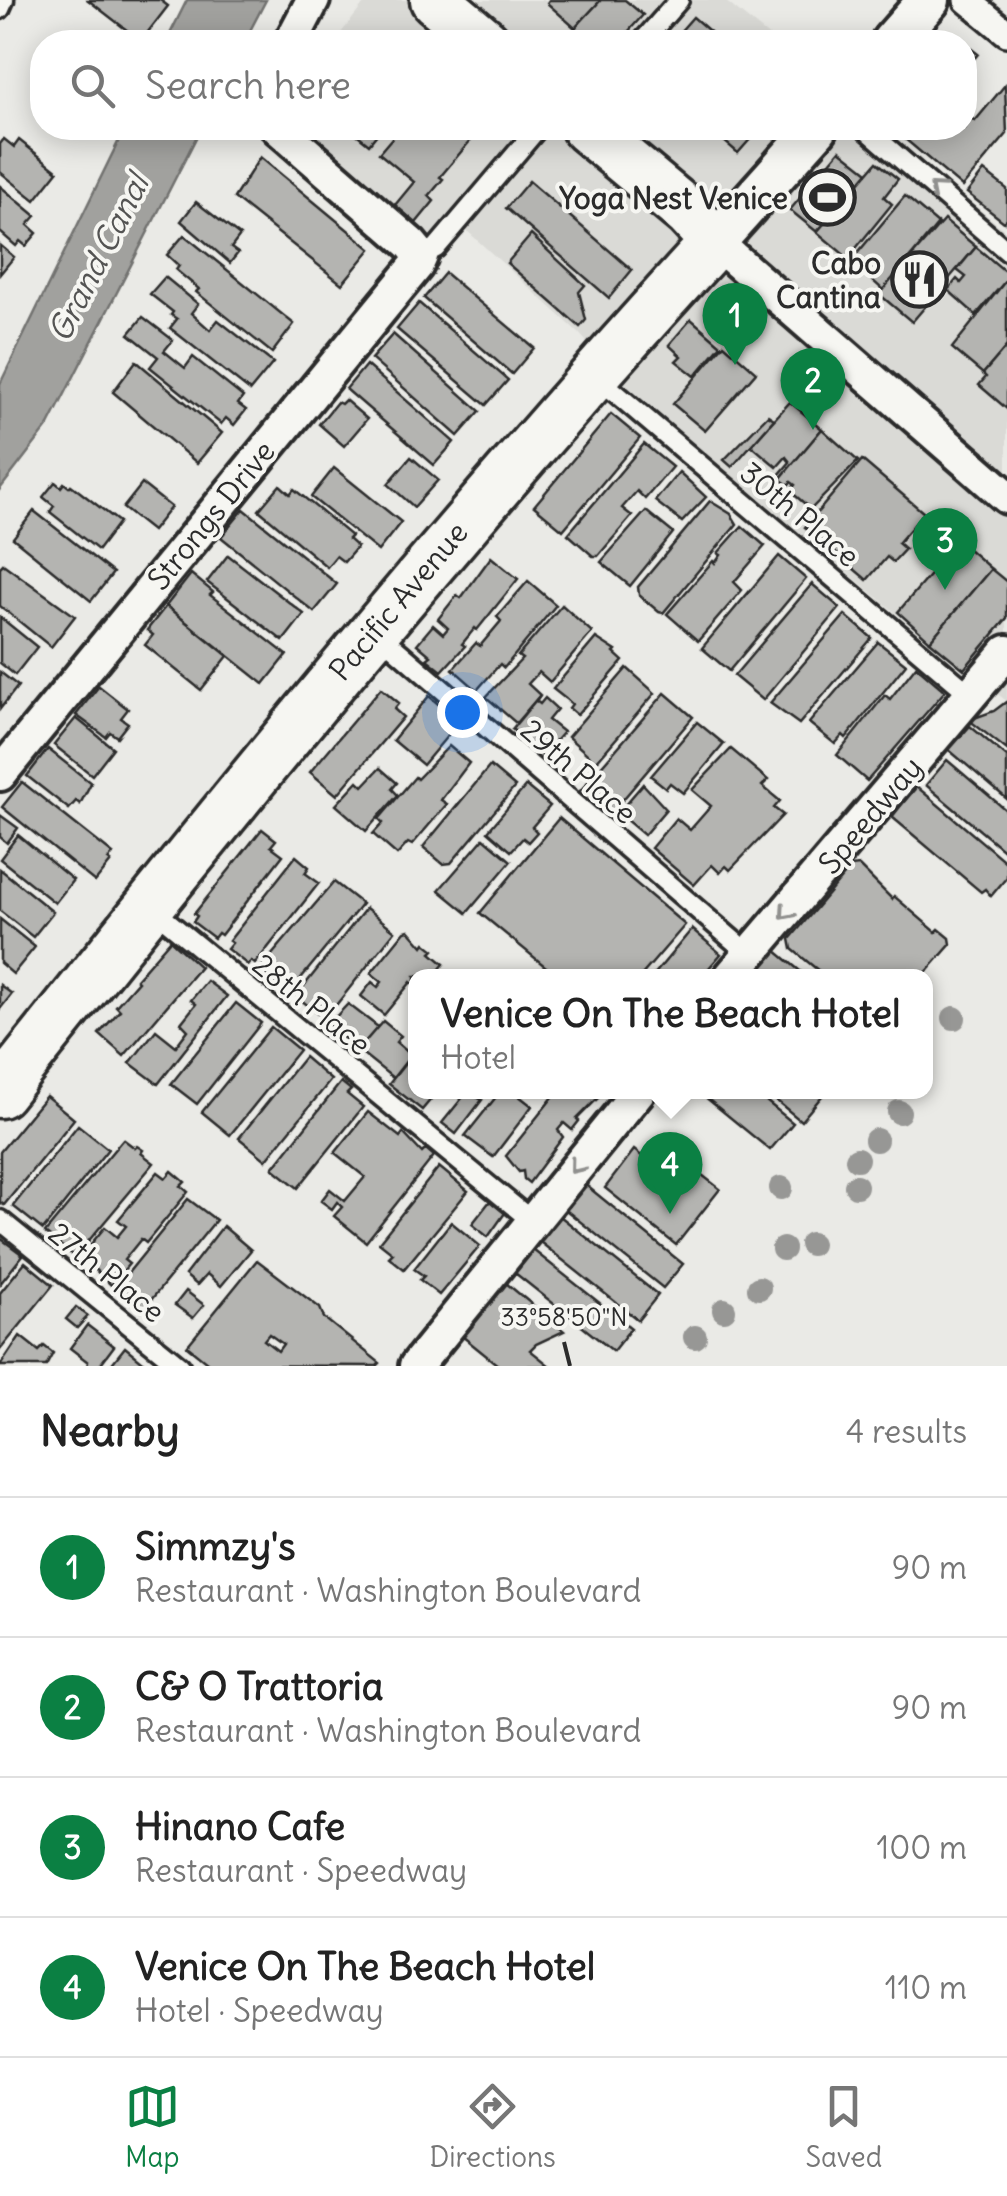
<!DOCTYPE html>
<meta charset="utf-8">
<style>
:root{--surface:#fff;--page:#f2f2f2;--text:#222;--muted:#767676;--line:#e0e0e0;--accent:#0b8043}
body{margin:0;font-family:Delius,sans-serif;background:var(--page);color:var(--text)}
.you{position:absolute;left:462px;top:712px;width:35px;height:35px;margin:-25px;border:8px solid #fff;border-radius:50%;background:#1a73e8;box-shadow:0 0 0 15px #1a73e833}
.badge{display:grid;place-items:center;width:65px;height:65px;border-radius:50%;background:var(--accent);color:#fff;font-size:32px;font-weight:700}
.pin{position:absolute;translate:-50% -82px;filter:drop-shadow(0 2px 5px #0008)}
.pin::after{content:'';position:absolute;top:52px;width:35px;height:30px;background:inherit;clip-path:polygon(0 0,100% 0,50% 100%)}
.popup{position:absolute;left:408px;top:969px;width:525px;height:130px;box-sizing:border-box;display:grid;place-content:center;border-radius:20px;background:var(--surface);filter:drop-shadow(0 2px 8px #0005);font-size:32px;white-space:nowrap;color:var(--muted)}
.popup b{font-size:38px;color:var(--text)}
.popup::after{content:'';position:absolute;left:50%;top:100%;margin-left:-20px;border:20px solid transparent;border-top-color:var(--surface)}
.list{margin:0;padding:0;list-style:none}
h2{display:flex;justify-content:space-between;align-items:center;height:130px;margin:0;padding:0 40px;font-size:42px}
h2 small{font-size:32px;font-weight:400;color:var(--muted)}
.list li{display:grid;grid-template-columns:65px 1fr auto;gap:30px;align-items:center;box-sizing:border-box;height:140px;padding:0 40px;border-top:2px solid var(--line)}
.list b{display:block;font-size:38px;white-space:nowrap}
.list p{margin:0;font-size:32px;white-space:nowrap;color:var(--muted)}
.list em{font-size:32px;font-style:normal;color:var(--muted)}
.icon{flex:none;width:55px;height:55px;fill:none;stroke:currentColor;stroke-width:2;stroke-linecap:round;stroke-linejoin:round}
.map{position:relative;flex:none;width:1007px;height:1366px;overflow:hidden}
.search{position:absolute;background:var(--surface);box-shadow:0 5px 25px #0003;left:30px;right:30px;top:30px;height:110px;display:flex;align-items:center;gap:25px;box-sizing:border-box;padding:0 35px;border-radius:40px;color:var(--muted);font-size:38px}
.sheet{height:690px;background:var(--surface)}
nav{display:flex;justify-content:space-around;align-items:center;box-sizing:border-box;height:140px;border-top:2px solid var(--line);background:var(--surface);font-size:28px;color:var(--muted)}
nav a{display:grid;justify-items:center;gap:5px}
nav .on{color:var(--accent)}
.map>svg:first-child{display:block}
.built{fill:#dadad6}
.water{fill:#a1a19e;stroke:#727270;stroke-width:2.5}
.building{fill:#b4b4b1;stroke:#2b2b2b;stroke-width:2.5;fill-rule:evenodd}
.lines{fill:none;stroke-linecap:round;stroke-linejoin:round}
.service-casing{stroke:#2b2b2b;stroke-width:25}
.pedestrian-casing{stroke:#2b2b2b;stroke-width:32}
.minor-casing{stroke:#2b2b2b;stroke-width:40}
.tertiary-casing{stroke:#2b2b2b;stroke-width:48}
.secondary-casing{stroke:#2b2b2b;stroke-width:55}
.service{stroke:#f6f6f2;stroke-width:18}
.pedestrian{stroke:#f6f6f2;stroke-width:25}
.minor{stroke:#f6f6f2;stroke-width:32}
.tertiary{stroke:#f6f6f2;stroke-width:40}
.secondary{stroke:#f6f6f2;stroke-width:48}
.tree{fill:#979795}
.oneway{stroke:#90908e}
.ticks{fill:none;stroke:#2b2b2b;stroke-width:4}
.labels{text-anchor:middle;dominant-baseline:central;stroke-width:8;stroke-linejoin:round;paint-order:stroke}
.poi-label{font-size:30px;font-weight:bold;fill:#2b2b2b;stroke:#f6f6f2;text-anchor:end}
.street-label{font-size:30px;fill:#2b2b2b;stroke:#f6f6f2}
.water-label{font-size:32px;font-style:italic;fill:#545453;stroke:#f6f6f2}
.ticks-label{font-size:25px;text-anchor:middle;fill:#2b2b2b;stroke:#f6f6f2;stroke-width:8;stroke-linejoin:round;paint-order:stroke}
</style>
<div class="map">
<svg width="1007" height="1366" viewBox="0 0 1007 1366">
<rect width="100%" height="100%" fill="#eaeae6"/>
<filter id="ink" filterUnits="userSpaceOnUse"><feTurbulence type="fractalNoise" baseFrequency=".01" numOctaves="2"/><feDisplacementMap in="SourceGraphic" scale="20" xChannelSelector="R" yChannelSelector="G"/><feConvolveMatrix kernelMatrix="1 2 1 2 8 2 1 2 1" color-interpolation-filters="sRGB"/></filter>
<g filter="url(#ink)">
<g class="built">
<path d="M367,0H724L776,42H334Z"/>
<path d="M298,128H880L1007,232V701L964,670L626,387L579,333L453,218L430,242Z"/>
</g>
<g class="water">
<path d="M187,0H266L244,42H166Z"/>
<path d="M125,128H201L49,425L0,489V384Z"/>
</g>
<g class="building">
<path d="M88,0H160L168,6L141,41Z"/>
<path d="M549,0H601L575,28L547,3Z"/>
<path d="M601,0H625L643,15L619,42H587L575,28Z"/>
<path d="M693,17L722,42H671Z"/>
<path d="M964,43L978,54L969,65L973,69L964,79Z"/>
<path d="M1005,85L1007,134L962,187L892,128H964V113L975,121Z"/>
<path d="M349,128H382L369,144Z"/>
<path d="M392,128H469L476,134L440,177L443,179L429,196L434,201L416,223L395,205L414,182L379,153L397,132Z"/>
<path d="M709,128H760L738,153Z"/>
<path d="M4,139L14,147L19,140L58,171L35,200L0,172V144Z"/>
<path d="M840,150L868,172L817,232L790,210Z"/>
<path d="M260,157L371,249L342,284L234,198Z"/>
<path d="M877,162L898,179L884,197L892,204L848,258L817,232Z"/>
<path d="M984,171L1007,189V218L1004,222L967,193Z"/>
<path d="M529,181L632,270L609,298L506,208Z"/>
<path d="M0,186L36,216L28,225L37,233L26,246L20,241L16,246L0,232Z"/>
<path d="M905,196L938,224L883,290L851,261Z"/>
<path d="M196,202L240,236L231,248L238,253L230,263L181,221Z"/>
<path d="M944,220L976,247L912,322L879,294Z"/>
<path d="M184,235L294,324L272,353L196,292L199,289L176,270L179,266L167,255Z"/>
<path d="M531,235L585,285L579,292L586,320L580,327L507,263Z"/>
<path d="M0,245L14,257L0,274Z"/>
<path d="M976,247L1007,273V279L976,315L948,290L957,279L961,283L966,277L957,270Z"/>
<path d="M445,273L534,348L512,374L424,298Z"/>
<path d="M165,277L198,304L191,313L210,330L218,320L273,363L250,391L170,328L177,319L171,315L173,312L150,294Z"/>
<path d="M1007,279V346L983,374L952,348Z"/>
<path d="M419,303L508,380L486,405L397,329Z"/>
<path d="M143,317L173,340L164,351L185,368L193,357L243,397L238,404L246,410L234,425L226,418L221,424L150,367L158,357L129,334Z"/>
<path d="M691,319L721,345L695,376L676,361L681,356L669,345Z"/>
<path d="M393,334L480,411L458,436L371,359Z"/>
<path d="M724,344L756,372L705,431L673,404Z"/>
<path d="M1007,346V409L979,385L986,377L983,374Z"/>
<path d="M136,361L222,433L197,463L113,392Z"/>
<path d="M366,365L454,442L434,465L346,389Z"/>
<path d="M345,400L367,419L344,446L319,424L337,402L341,404Z"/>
<path d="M790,402L822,429L780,479L778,476L790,462L786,457L777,467L751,445Z"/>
<path d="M611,414L640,438L563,530L534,506Z"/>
<path d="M768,415L774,419L732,467L724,460Z"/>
<path d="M822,429L858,461L811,509L790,491L795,485L791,482L788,485L780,479Z"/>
<path d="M644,444L672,467L645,499L637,491L622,508L632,516L598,556H593L568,534Z"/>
<path d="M411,457L438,480L414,507L388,484Z"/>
<path d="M862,460L924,513L898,543L905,549L893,562L887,557L867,580L805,527Z"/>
<path d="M334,468L401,522L378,551L311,497Z"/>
<path d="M679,472L706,497L682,522L655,501Z"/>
<path d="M55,482L61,487L64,483L69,487L71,485L119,522L98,550L50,512L54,506L43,497Z"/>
<path d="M142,484L171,507L152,531L123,508Z"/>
<path d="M280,485L290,494L294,489L351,536L348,539L357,547L344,562L336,556L327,567L259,510Z"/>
<path d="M710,501L731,514L737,524L663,613L659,612L639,595L638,587Z"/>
<path d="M244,509L337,584L314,612L221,537Z"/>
<path d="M34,511L113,573L91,601L13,538Z"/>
<path d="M646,511L673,533L630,586L601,562Z"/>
<path d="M742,526L765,546L734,582L742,590L698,641L667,614L713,561L715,563L721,555L718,553Z"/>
<path d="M959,541L991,569L930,641L898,612Z"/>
<path d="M228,555L304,614L283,641L207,582Z"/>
<path d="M779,556L806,579L729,671L702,648Z"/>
<path d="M491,557L518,579L477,630L475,628L462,644L465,646L442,671L427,659L431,656L417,644L433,625L443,634L448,628L438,619L457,595L461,598Z"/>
<path d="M3,564L75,616L51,647L0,606V567Z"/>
<path d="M991,569L1007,582V618L964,669L930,641Z"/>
<path d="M191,574L213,592L210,595L287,655L264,684L166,606Z"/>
<path d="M528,581L556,605L504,668L500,664L477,690L453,669L476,643L480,646L501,621L497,617Z"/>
<path d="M812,584L840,608L763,700L734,676Z"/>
<path d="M562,605L592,632L550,682L539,672L528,684L540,695L516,723L486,697L522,659L518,656Z"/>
<path d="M166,606L228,656L201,690L145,645L153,635L147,630Z"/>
<path d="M845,615L872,638L799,724L770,703Z"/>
<path d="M0,617L37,647L15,675L0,663Z"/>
<path d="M596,638L616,651L614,653L623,661L577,715L569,708L572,704L553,689Z"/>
<path d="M878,642L906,664L846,738L843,735L835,744L809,723Z"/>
<path d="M916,666L945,691L867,781L837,755L885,695L890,699Z"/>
<path d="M627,668L655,693L596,762L568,737Z"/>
<path d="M0,672L18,686L0,709Z"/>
<path d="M99,686L128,709L121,718L128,723L117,737L110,732L106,737L76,715Z"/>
<path d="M381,688L399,703L394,709L403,717L337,795L310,772Z"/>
<path d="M665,693L693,717L608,817L579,792Z"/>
<path d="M540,695L536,701L540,704L545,698L557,709L548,720L563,732L542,756L512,729Z"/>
<path d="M429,696L459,722L423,765L393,740Z"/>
<path d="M1006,702L1007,703V750L969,720L994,711Z"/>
<path d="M76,718L113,748L92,775L54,745Z"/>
<path d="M697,722L724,744L683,793L670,783L666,788L651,776Z"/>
<path d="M970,726L1007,757V799L949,750Z"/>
<path d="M449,746L469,763L441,800L447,804L412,845L408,843L397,855L373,834L383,823L379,819L415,777L417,779Z"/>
<path d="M48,749L91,783L80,804L76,801L69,809L27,776Z"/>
<path d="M731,749L768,780L762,786L780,801L774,808L783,815L730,870L726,866L720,873L712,865L694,885L651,848L676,818L690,830L711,806L692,790Z"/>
<path d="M947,760L1007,811V853L926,785Z"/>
<path d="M490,766L515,787L451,863L443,864L423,847Z"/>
<path d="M380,768L397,783L392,789L398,795L366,831L336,805L358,781L363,786Z"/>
<path d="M22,782L113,854L108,860L111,862L95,882L2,807Z"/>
<path d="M643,784L666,809L644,835L618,813Z"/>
<path d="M526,786L550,806L532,827L537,832L528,842L523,838L511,851L488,831Z"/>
<path d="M916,786L1007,863V877L991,896L985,889L981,892L892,817Z"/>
<path d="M0,815L18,828L7,843L0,837Z"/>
<path d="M559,818L685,925L641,976H557L480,913Z"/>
<path d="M262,829L276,840L271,846L283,855L221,935L218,933L214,938L193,922L197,916L194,914Z"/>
<path d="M18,835L73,880L55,903L0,859Z"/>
<path d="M484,838L511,861L467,913L439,890Z"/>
<path d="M296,856L309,867L305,873L319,883L255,964L251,961L248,965L227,949L232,943L229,941Z"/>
<path d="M859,866L892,899L894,896L936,932L939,929L950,938L951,944L923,976H825L792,949L790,939L851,867Z"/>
<path d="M0,869L53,912L33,937L0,911Z"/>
<path d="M334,882L362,904L288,994L259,970Z"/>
<path d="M366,908L395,931L325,1019L296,996Z"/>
<path d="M0,919L35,947L13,974L0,963Z"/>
<path d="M692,929L721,954L702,976H653Z"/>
<path d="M409,930L423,946L425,943L434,950L431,953L444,964L434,976H415V986L411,982L384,1015L361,996L372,982L378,987L382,982L371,973L405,931Z"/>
<path d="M170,940L200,967L124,1056L99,1034L120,1010L116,1006L138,981L136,979Z"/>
<path d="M775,950L806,976L754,975Z"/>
<path d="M207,981L227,996L158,1084L130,1063L156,1030L176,1046L188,1030L181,1023L196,1004L191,1000Z"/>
<path d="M0,985L12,994L0,1009Z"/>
<path d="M236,1003L261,1023L197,1104L171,1084Z"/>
<path d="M348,1004L378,1027L358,1050L328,1025Z"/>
<path d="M383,1021L401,1036L396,1042L411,1055L393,1078L358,1050Z"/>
<path d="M271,1027L299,1050L230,1135L202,1112Z"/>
<path d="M415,1051V1092H437L422,1110L389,1084Z"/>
<path d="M304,1057L331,1080L266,1160L239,1138Z"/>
<path d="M341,1082L351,1090L347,1094L363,1107L298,1188L273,1168Z"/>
<path d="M467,1092L482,1100L456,1134L442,1123Z"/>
<path d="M500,1092H514L532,1106L493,1157L465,1136Z"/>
<path d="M557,1092H591L598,1098L577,1119L579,1121L572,1130L564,1123L558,1130L563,1137L529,1183L524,1179L523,1171L519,1172L506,1156Z"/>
<path d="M699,1092H755L793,1123L770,1150Z"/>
<path d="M766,1092H816L822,1096L801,1121Z"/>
<path d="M46,1096L74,1119L4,1205L0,1202V1152Z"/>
<path d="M368,1112L400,1137L403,1133L422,1153L426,1149L434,1156L366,1242L334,1216L342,1207L337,1202L332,1209L321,1201L330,1189L345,1201L365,1177L335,1153Z"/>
<path d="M78,1125L108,1149L43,1230L13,1206Z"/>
<path d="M123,1139L135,1148L137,1146L143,1150L141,1153L154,1163L75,1257L45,1233Z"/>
<path d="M657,1140L720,1189L676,1245L605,1188L634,1150L643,1157Z"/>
<path d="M439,1167L468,1191L404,1269L389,1257L393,1253L379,1242Z"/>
<path d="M172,1171L185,1182L181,1186L188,1192L146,1243L141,1239L124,1260L129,1264L111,1285L81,1256L105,1227L117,1237L126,1226L118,1220L158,1172L166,1178Z"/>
<path d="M582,1182L683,1264L663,1288L562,1207L580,1190L577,1188Z"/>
<path d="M188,1199L216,1220L142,1311L115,1289Z"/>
<path d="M490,1201L505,1213L488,1237L472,1224Z"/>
<path d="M560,1216L658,1295L638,1320L540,1242Z"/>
<path d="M451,1222L480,1246L439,1295L420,1280L424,1276L414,1269Z"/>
<path d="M223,1226L251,1250L221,1286L207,1274L197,1285L185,1275Z"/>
<path d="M0,1238L23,1255L0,1284Z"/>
<path d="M533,1250L631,1328L613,1351L515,1273Z"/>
<path d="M257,1260L320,1308L324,1318L380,1363L377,1366L204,1365L207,1362L187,1346ZM269,1334L283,1344L278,1351L264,1340Z"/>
<path d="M25,1262L53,1285L0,1350V1293Z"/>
<path d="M506,1283L564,1331L536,1344L530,1350L550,1366H499L462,1336Z"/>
<path d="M186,1291L204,1305L193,1318L175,1305Z"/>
<path d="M76,1307L88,1316L77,1328L66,1319Z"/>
<path d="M87,1325L114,1346L99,1366H87L88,1362L70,1348Z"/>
<path d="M20,1336L39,1351L44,1346L53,1353L46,1366H0Z"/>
<path d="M125,1347L148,1366H110Z"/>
</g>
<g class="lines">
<defs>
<g id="service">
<path d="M0,9L4,0"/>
<path d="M642,42L679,0"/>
<path d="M865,128L1007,251"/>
<path d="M421,256L436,248L538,128"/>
<path d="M598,378L971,695"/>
<path d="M375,631L749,954"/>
<path d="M150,907L532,1221"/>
<path d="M0,1220L180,1366"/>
</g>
<path id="pedestrian" d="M967,0L1007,33"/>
<g id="minor">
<path d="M291,42L313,0"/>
<path d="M715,242L1007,497"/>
<path d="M0,774L417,265L421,256L411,244L278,128"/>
<path d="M731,976L1007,652"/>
<path d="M416,1366L638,1092"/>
</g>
<g id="tertiary">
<path d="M892,42L929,0"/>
<path d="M715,242L817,128"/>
</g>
<g id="secondary">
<path d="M435,0L485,42"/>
<path d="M0,1093C231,802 464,515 715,242L688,213L586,128"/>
</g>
</defs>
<use href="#service" class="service-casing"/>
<use href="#pedestrian" class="pedestrian-casing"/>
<use href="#minor" class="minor-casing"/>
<use href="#tertiary" class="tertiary-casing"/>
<use href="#secondary" class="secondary-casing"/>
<use href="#service" class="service"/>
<use href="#pedestrian" class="pedestrian"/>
<use href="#minor" class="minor"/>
<use href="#tertiary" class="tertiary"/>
<use href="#secondary" class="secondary"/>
</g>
<g class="tree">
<circle cx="954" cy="1018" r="12"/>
<circle cx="899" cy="1112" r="12"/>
<circle cx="876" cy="1140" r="12"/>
<circle cx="857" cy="1159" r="12"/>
<circle cx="856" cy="1186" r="12"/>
<circle cx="781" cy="1188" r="12"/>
<circle cx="811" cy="1244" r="12"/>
<circle cx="783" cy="1249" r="12"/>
<circle cx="759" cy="1288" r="12"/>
<circle cx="724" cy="1310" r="12"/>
<circle cx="695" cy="1337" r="12"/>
</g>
<defs><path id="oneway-chevron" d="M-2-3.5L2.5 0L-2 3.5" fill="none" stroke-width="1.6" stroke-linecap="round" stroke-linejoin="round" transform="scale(2.5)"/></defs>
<g class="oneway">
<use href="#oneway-chevron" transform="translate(936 189) rotate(-139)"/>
<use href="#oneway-chevron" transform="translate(786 913) rotate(131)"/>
<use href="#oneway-chevron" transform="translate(576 1167) rotate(129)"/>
</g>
</g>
<path class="ticks" d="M564,1342L570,1366"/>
<defs>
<symbol id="stadium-ring" viewBox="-11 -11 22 22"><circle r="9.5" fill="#f6f6f2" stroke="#2b2b2b" stroke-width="1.5"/><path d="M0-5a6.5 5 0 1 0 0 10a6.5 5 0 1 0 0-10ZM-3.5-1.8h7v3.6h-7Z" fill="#2b2b2b"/></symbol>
<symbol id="restaurant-ring" viewBox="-11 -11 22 22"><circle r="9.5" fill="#f6f6f2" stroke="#2b2b2b" stroke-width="1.5"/><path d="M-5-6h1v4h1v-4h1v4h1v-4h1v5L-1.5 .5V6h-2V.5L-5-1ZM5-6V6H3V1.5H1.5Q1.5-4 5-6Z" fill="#2b2b2b"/></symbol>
</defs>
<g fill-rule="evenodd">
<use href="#stadium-ring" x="796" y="166" width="63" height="63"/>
<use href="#restaurant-ring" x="888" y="248" width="63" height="63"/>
</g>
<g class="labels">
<g class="poi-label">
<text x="788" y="198">Yoga Nest Venice</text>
<text x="881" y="263">Cabo<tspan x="881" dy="34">Cantina</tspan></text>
</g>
<g class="street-label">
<text transform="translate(800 514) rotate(40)">30th Place</text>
<text transform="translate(211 515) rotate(-51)">Strongs Drive</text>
<text transform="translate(398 601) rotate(-50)">Pacific Avenue</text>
<text transform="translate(579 771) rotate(41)">29th Place</text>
<text transform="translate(870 815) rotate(-50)">Speedway</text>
<text transform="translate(312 1004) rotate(39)">28th Place</text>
<text transform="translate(107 1272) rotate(39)">27th Place</text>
</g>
<g class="water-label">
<text transform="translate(98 258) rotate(-63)">Grand Canal</text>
</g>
</g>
<g class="ticks-label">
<text x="564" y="1326">33°58'50"N</text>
</g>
</svg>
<div class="you"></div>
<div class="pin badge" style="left:735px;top:365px">1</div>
<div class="pin badge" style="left:813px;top:430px">2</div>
<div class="pin badge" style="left:945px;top:590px">3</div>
<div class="pin badge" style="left:670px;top:1214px">4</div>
<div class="popup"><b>Venice On The Beach Hotel</b>Hotel</div>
<div class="search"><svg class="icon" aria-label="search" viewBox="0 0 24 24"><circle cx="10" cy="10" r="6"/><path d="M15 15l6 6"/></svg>Search here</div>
</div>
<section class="sheet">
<h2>Nearby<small>4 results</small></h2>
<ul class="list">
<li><span class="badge">1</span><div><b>Simmzy's</b><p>Restaurant · Washington Boulevard</p></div><em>90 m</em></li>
<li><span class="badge">2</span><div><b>C&amp; O Trattoria</b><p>Restaurant · Washington Boulevard</p></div><em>90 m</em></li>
<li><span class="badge">3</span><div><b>Hinano Cafe</b><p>Restaurant · Speedway</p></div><em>100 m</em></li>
<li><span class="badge">4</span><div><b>Venice On The Beach Hotel</b><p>Hotel · Speedway</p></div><em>110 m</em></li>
</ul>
</section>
<nav>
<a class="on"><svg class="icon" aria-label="map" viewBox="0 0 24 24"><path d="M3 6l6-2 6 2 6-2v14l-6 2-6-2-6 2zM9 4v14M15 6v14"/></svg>Map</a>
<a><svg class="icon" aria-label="directions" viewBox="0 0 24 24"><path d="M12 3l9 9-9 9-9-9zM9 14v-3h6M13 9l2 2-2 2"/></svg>Directions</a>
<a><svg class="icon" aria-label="saved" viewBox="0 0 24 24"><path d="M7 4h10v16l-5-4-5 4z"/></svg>Saved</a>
</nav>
